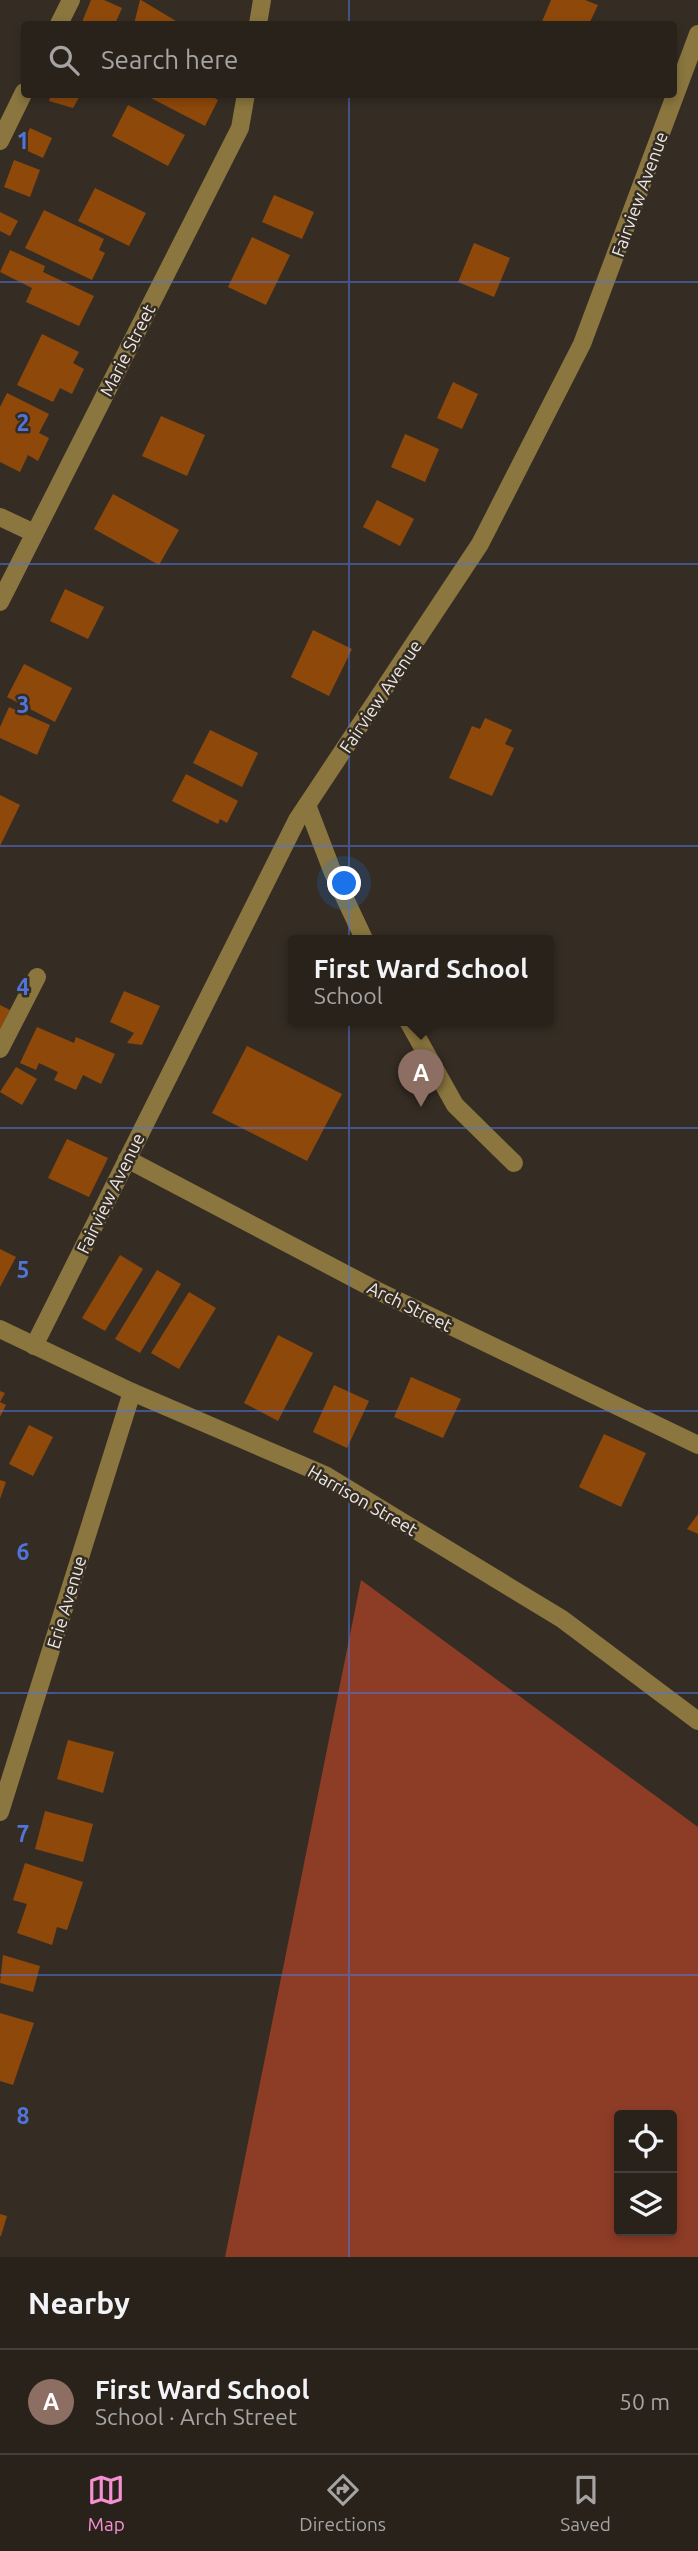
<!DOCTYPE html>
<meta charset="utf-8">
<style>
:root{--surface:#28221b;--page:#342f28;--text:#f1f3f6;--muted:#a5a4a3;--line:#443f3a;--accent:#f591d2}
body{margin:0;font-family:Ubuntu,sans-serif;background:var(--page);color:var(--text)}
.controls{position:absolute;right:21px;bottom:21px;display:grid;overflow:hidden;border-radius:7px;box-shadow:0 4px 10px #0003}
.controls button{width:63px;height:63px;display:grid;place-items:center;padding:0;border:0;border-bottom:2px solid var(--line);background:var(--surface);color:var(--text);font:35px sans-serif}
.you{position:absolute;left:345px;top:884px;width:24px;height:24px;margin:-18px;border:5px solid #fff;border-radius:50%;background:#1a73e8;box-shadow:0 0 0 10px #1a73e833}
.badge{display:grid;place-items:center;width:46px;height:46px;border-radius:50%;background:var(--accent);color:#fff;font-size:23px;font-weight:700}
.pin{position:absolute;translate:-50% -58px;filter:drop-shadow(0 2px 4px #0008)}
.pin::after{content:'';position:absolute;top:37px;width:24px;height:21px;background:inherit;clip-path:polygon(0 0,100% 0,50% 100%)}
.popup{position:absolute;left:288px;top:935px;width:266px;height:91px;box-sizing:border-box;display:grid;place-content:center;border-radius:7px;background:var(--surface);filter:drop-shadow(0 2px 5px #0005);font-size:23px;white-space:nowrap;color:var(--muted)}
.popup b{font-size:26px;color:var(--text)}
.popup::after{content:'';position:absolute;left:50%;top:100%;margin-left:-14px;border:14px solid transparent;border-top-color:var(--surface)}
.list{margin:0;padding:0;list-style:none}
h2{display:flex;justify-content:space-between;align-items:center;height:91px;margin:0;padding:0 28px;font-size:30px}
h2 small{font-size:23px;font-weight:400;color:var(--muted)}
.list li{display:grid;grid-template-columns:46px 1fr auto;gap:21px;align-items:center;box-sizing:border-box;height:105px;padding:0 28px;border-top:2px solid var(--line)}
.list b{display:block;font-size:26px;white-space:nowrap}
.list p{margin:0;font-size:23px;white-space:nowrap;color:var(--muted)}
.list em{font-size:23px;font-style:normal;color:var(--muted)}
.icon{flex:none;width:38px;height:38px;fill:none;stroke:currentColor;stroke-width:2;stroke-linecap:round;stroke-linejoin:round}
.map{position:relative;flex:none;width:698px;height:2257px;overflow:hidden}
.search{position:absolute;background:var(--surface);box-shadow:0 4px 10px #0003;left:21px;right:21px;top:21px;height:77px;display:flex;align-items:center;gap:18px;box-sizing:border-box;padding:0 24px;border-radius:7px;color:var(--muted);font-size:26px}
.sheet{height:196px;background:var(--surface)}
nav{display:flex;justify-content:space-around;align-items:center;box-sizing:border-box;height:98px;border-top:2px solid var(--line);background:var(--surface);font-size:19px;color:var(--muted)}
nav a{display:grid;justify-items:center;gap:4px}
nav .on{color:var(--accent)}
.map>svg:first-child{display:block}
.forest{fill:#8d3c26;fill-rule:evenodd}
.building{fill:#8e480a}
.lines{fill:none;stroke-linecap:round;stroke-linejoin:round}
.minor{stroke:#8a763e;stroke-width:18}
.grid{fill:none;stroke:#5174da;stroke-width:2;stroke-opacity:0.55}
.labels{text-anchor:middle;dominant-baseline:central;stroke-width:5;stroke-linejoin:round;paint-order:stroke}
.street-label{font-size:18px;fill:#ece7e2;stroke:#352d24}
.grid-label{font-size:23px;text-anchor:middle;font-weight:bold;fill:#5174da;stroke:#352d24;stroke-width:5;stroke-linejoin:round;paint-order:stroke}
</style>
<div class="map">
<svg width="698" height="2257" viewBox="0 0 698 2257">
<rect width="100%" height="100%" fill="#352d24"/>
<path class="forest" d="M361,1580L698,1827V2257H225ZM619,2115H672V2231H619Z"/>
<g class="building">
<path d="M91,0H104L122,8L115,24L82,22Z"/>
<path d="M140,0H141L181,24H134Z"/>
<path d="M551,0H585L598,5L589,24H541Z"/>
<path d="M51,94H81L73,108L49,101Z"/>
<path d="M143,94H208L218,100L205,126Z"/>
<path d="M128,105L185,135L168,166L112,136Z"/>
<path d="M30,128L52,138L43,158L21,148Z"/>
<path d="M14,160L40,170L30,197L4,187Z"/>
<path d="M95,188L146,213L129,246L78,221Z"/>
<path d="M274,195L314,212L302,239L262,222Z"/>
<path d="M44,210L104,239L99,250L105,253L92,280L25,248Z"/>
<path d="M0,212L18,221L10,236L0,231Z"/>
<path d="M252,237L290,255L266,305L228,287Z"/>
<path d="M474,243L510,258L494,297L458,282Z"/>
<path d="M10,250L45,266L43,272L94,296L79,326L26,302L32,288L0,272Z"/>
<path d="M42,334L79,352L73,363L84,369L72,394L60,388L53,402L17,385Z"/>
<path d="M453,382L478,394L462,429L437,418Z"/>
<path d="M7,393L49,414L39,433L49,438L38,461L28,455L20,472L0,462V407Z"/>
<path d="M161,416L205,435L187,476L142,456Z"/>
<path d="M405,434L439,449L425,482L391,467Z"/>
<path d="M113,494L179,530L159,565L94,529Z"/>
<path d="M377,500L414,519L400,546L363,527Z"/>
<path d="M65,589L104,607L88,639L50,621Z"/>
<path d="M313,630L352,649L329,696L291,677Z"/>
<path d="M24,664L72,688L55,722L7,697Z"/>
<path d="M9,707L50,725L37,755L0,738V727Z"/>
<path d="M485,718L512,730L505,744L514,748L492,796L449,778L472,726L480,729Z"/>
<path d="M210,730L258,753L242,787L193,763Z"/>
<path d="M186,774L238,801L227,823L220,819L218,824L172,801Z"/>
<path d="M0,795L20,805L0,846Z"/>
<path d="M124,991L160,1006L142,1045L127,1043L134,1033L110,1022Z"/>
<path d="M0,1005L10,1010L0,1030Z"/>
<path d="M37,1027L74,1043L76,1037L115,1054L101,1084L83,1075L76,1090L54,1080L58,1072L39,1063L36,1070L20,1063Z"/>
<path d="M247,1046L342,1094L307,1161L212,1113Z"/>
<path d="M16,1067L37,1079L22,1105L0,1092Z"/>
<path d="M67,1139L108,1158L89,1197L48,1178Z"/>
<path d="M0,1249L16,1257L0,1287Z"/>
<path d="M120,1255L143,1269L105,1331L82,1318Z"/>
<path d="M157,1270L181,1284L140,1353L115,1339Z"/>
<path d="M189,1292L216,1308L179,1369L151,1353Z"/>
<path d="M278,1335L313,1353L278,1421L244,1403Z"/>
<path d="M411,1377L461,1399L443,1438L394,1417Z"/>
<path d="M334,1385L369,1401L347,1448L313,1432Z"/>
<path d="M0,1391L5,1393L0,1402L6,1405L0,1417Z"/>
<path d="M29,1425L53,1437L33,1476L9,1464Z"/>
<path d="M604,1434L646,1453L621,1507L579,1487Z"/>
<path d="M0,1480L6,1482L0,1499Z"/>
<path d="M698,1514V1534L687,1529Z"/>
<path d="M68,1740L114,1752L103,1793L57,1779Z"/>
<path d="M45,1811L93,1824L83,1862L35,1849Z"/>
<path d="M25,1863L83,1882L67,1930L57,1927L52,1945L17,1933L27,1904L13,1900Z"/>
<path d="M3,1955L40,1966L33,1992L0,1983Z"/>
<path d="M0,2013L34,2023L13,2085L0,2081Z"/>
<path d="M0,2214L7,2216L1,2236H0Z"/>
</g>
<g class="lines">
<g class="minor">
<path d="M59,24L71,0"/>
<path d="M258,24L262,0"/>
<path d="M0,141L24,92"/>
<path d="M0,517L34,533"/>
<path d="M0,602L240,128L246,94"/>
<path d="M307,805L333,873L365,941"/>
<path d="M408,1021L455,1105L514,1163"/>
<path d="M0,1049L37,977"/>
<path d="M127,1159L376,1290L698,1445"/>
<path d="M0,1329L132,1392L325,1475L562,1619L698,1721"/>
<path d="M34,1346L297,820L480,544L582,344L698,34"/>
<path d="M0,1812L132,1392"/>
</g>
</g>
<path class="grid" d="M349,0V24M349,94V2257M0,282H698M0,564H698M0,846H698M0,1128H698M0,1411H698M0,1693H698M0,1975H698"/>
<g class="labels">
<g class="street-label">
<text transform="translate(639 194) rotate(-70)">Fairview Avenue</text>
<text transform="translate(127 350) rotate(-63)">Marie Street</text>
<text transform="translate(380 696) rotate(-56)">Fairview Avenue</text>
<text transform="translate(110 1193) rotate(-64)">Fairview Avenue</text>
<text transform="translate(410 1306) rotate(26)">Arch Street</text>
<text transform="translate(363 1500) rotate(30)">Harrison Street</text>
<text transform="translate(66 1602) rotate(-73)">Erie Avenue</text>
</g>
</g>
<g class="grid-label">
<text x="23" y="149">1</text>
<text x="23" y="431">2</text>
<text x="23" y="713">3</text>
<text x="23" y="995">4</text>
<text x="23" y="1278">5</text>
<text x="23" y="1560">6</text>
<text x="23" y="1842">7</text>
<text x="23" y="2124">8</text>
</g>
</svg>
<div class="controls">
<button><svg class="icon" aria-label="locate" viewBox="0 0 24 24"><circle cx="12" cy="12" r="6"/><path d="M12 2v4M12 18v4M2 12h4M18 12h4"/></svg></button>
<button><svg class="icon" aria-label="layers" viewBox="0 0 24 24"><path d="M12 4l9 5-9 5-9-5zM3 14l9 5 9-5"/></svg></button>
</div>
<div class="you"></div>
<div class="pin badge" style="left:421px;top:1107px;background:#8d6e63">A</div>
<div class="popup"><b>First Ward School</b>School</div>
<div class="search"><svg class="icon" aria-label="search" viewBox="0 0 24 24"><circle cx="10" cy="10" r="6"/><path d="M15 15l6 6"/></svg>Search here</div>
</div>
<section class="sheet">
<h2>Nearby<small></small></h2>
<ul class="list">
<li><span class="badge" style="background:#8d6e63">A</span><div><b>First Ward School</b><p>School · Arch Street</p></div><em>50 m</em></li>
</ul>
</section>
<nav>
<a class="on"><svg class="icon" aria-label="map" viewBox="0 0 24 24"><path d="M3 6l6-2 6 2 6-2v14l-6 2-6-2-6 2zM9 4v14M15 6v14"/></svg>Map</a>
<a><svg class="icon" aria-label="directions" viewBox="0 0 24 24"><path d="M12 3l9 9-9 9-9-9zM9 14v-3h6M13 9l2 2-2 2"/></svg>Directions</a>
<a><svg class="icon" aria-label="saved" viewBox="0 0 24 24"><path d="M7 4h10v16l-5-4-5 4z"/></svg>Saved</a>
</nav>
